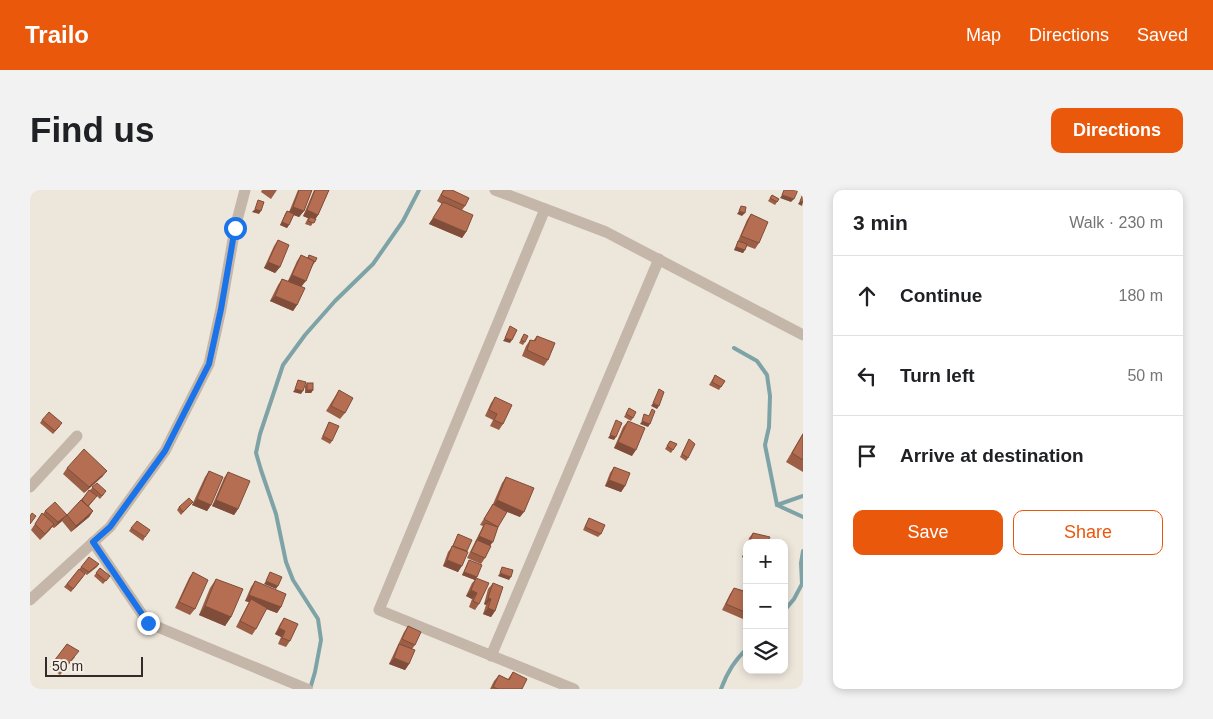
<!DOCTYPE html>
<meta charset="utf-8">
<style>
:root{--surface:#fff;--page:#f2f2f2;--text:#202124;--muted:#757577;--line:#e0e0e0;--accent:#ea580c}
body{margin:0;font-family:Arial,sans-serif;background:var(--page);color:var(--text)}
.controls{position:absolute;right:15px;bottom:15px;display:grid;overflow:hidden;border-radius:10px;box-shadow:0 2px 8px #0003}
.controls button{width:45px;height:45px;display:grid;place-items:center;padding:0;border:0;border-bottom:1px solid var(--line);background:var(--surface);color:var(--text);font:25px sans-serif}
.scale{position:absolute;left:15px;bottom:12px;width:98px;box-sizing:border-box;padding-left:5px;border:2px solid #322b27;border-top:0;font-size:14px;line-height:18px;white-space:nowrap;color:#322b27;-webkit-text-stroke:4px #f6efe6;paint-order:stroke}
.stop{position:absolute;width:15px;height:15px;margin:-11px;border:4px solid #1a73e8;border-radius:50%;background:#fff}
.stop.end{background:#1a73e8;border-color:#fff;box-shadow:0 1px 5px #0008}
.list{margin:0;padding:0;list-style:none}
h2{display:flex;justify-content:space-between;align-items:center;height:65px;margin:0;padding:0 20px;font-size:21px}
h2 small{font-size:16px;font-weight:400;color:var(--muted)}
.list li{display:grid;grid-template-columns:32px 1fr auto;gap:15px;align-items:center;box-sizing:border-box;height:80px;padding:0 20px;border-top:1px solid var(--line)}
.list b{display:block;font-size:19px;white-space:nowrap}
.list em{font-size:16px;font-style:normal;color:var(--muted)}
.actions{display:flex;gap:10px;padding:15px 20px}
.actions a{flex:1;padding:11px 0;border:1px solid var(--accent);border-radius:10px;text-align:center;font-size:18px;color:var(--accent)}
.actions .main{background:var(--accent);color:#fff}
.icon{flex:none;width:28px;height:28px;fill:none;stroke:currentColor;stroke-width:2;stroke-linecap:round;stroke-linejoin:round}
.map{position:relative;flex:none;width:773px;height:499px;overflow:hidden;border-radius:10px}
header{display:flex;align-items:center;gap:30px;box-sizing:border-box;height:70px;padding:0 25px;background:var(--accent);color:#fff}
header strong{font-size:24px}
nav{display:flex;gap:28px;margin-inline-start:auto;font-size:18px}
.intro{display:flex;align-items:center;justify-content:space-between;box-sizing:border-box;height:120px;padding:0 30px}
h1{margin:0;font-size:35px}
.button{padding:12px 22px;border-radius:10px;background:var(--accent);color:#fff;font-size:18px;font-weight:700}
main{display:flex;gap:30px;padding:0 30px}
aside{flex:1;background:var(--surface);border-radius:10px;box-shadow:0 2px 8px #0003}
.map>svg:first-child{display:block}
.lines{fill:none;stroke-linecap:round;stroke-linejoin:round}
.stream{stroke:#7ea3a7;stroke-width:4}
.street{stroke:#c4b6a8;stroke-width:11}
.wall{fill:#9c5f46}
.shaded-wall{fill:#7f4d39}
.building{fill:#b56e51;stroke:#7f4d39}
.route{stroke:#1a73e8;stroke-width:6}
</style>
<header>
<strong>Trailo</strong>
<nav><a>Map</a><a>Directions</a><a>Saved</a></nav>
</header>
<div class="intro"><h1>Find us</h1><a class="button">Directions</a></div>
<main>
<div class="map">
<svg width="773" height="499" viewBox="0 0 773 499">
<rect width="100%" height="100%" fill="#ede6db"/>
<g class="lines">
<g class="stream">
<path d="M704,158L727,171L737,185L740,206L739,237L735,255L747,315"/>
<path d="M773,306L747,315L773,327"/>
<path d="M754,421L764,409L772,394L771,373L773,361"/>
<path d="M280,499L285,482L291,450L288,429L263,390L256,372L246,324L231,280L226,263L230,244L253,175L275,145L305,111L343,74L373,31L389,0"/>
<path d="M691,499C697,483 704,470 717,459"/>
</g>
<g class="street">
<path d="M465,0L576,42L773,145"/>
<path d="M515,19L349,420L544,499"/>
<path d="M0,297L47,246"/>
<path d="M63,352L118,433L277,499"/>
<path d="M0,410L80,337L135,261L179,174L191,119L205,38L215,0"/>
<path d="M461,466L629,69"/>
</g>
</g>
<g class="wall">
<path d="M232,0H247L241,9L231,2Z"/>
<path d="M268,0H282L274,21L269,27L264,25L257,38L250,35L255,24L257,21L259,22Z"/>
<path d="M284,0H299L288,25L281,36L275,34L278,28L273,26Z"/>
<path d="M413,0H422L435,16L432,20L436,42L432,48L399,34L412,14L407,11Z"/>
<path d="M742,5L749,9L745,15L738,11Z"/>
<path d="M721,24L729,53L725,59L717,56L713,63L704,60L717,30Z"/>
<path d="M248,50L250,77L245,83L234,78L244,56Z"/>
<path d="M271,65L277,68L279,65L285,72L283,75L271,97L267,115L263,121L240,111L248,95L252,89L258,91L267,71Z"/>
<path d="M494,144L495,152L493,155L489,153Z"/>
<path d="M507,146L518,170L514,176L492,166L496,156L500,150L503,151Z"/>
<path d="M685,185L695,191L689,200L679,195Z"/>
<path d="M277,193L283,200L281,203H275V196Z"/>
<path d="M309,200L315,223L310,229L296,221Z"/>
<path d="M465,207L473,234L469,240L460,236L463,230L455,226L461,213Z"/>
<path d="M599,218L603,228L601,231L594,227Z"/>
<path d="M12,230L30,236L23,244L10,233Z"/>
<path d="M598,231L602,266L584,258L593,237Z"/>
<path d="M299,232L302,251L300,254L291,249Z"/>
<path d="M773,243V282L756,272Z"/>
<path d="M659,249L658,268L656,271L650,267Z"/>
<path d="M640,251L647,254L641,263L635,259Z"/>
<path d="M584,277L595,296L591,302L575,296L580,283Z"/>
<path d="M37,278L73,286L54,303L33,284Z"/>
<path d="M179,281L181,315L177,321L162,315L175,287Z"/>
<path d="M198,282L208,319L204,325L182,316L194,288Z"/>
<path d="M476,287L490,327L475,321L460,356L455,368L451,374L437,368L453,336L450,335L463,314L472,293Z"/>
<path d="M67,293L74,304L70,309L67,306L59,316L63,321L59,327L41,342L32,331L37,325L60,300Z"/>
<path d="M163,312L151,325L147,320L149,317Z"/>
<path d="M15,321L37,325L32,331L24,338L22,337L10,350L1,340L12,323L13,324Z"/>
<path d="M559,328L571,344L568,347L553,340Z"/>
<path d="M101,338L115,347L113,351L99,341Z"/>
<path d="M723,343L737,353H718L719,348Z"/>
<path d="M428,344L437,362L428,382L413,376L418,362L422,357Z"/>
<path d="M717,355V369L712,367Z"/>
<path d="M439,370L446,388L449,414L445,420L439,417L442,409L436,406L442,393L445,390L432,385Z"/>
<path d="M69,374L67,377L57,385L53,382V387L41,402L34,397L51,377Z"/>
<path d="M70,378L80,386L73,394L64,386Z"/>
<path d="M163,382L165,419L160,425L145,418L159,388Z"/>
<path d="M186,389L201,427L195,436L169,425L180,398Z"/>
<path d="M225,391L251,417L247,423L236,419L226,439L222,445L206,437L219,412L215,411L221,397Z"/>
<path d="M463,393L465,421L461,427L453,424L456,415L454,414L458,399Z"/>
<path d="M704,398L717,402V424L713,429L692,420L700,404Z"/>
<path d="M254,428L260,451L256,457L248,454L251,447L245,444L250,434Z"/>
<path d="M378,436L385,455L382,459L379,474L375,480L359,474L374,442Z"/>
<path d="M37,454L45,467L30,485L20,477Z"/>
<path d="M483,482L492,499H460L464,491L469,485L478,489Z"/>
</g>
<g class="shaded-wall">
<path d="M752,5L764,9L761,12L750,8Z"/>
<path d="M770,11L773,12L772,16L768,14Z"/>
<path d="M263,17L274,21L269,27L258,23Z"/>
<path d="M225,19L231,21L229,24L222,22Z"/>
<path d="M277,20L288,25L284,31L273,26Z"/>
<path d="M709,21L715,23L712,26L707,24Z"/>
<path d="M403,28L436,42L432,48L399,34Z"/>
<path d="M252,32L259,35L257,38L250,35Z"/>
<path d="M706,57L715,60L713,63L704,60Z"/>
<path d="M238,72L250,77L245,83L234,78Z"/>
<path d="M262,85L276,91L271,97L258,91Z"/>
<path d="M245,106L267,115L263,121L240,111Z"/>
<path d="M475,148L482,150L480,153L473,151Z"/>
<path d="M265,199L273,201L271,204L263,202Z"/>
<path d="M277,200H283L281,203H275Z"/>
<path d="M623,213L629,216L627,219L621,216Z"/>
<path d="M612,231L620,234L618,237L610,234Z"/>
<path d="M580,245L586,247L584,250L578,248Z"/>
<path d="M588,252L606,260L602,266L584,258Z"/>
<path d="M77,281L73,286L54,303L59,297Z"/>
<path d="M579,290L595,296L591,302L575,296Z"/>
<path d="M167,309L181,315L177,321L162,315Z"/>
<path d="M186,310L208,319L204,325L182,316Z"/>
<path d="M467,310L494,322L490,327L463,316Z"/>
<path d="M63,321L59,327L41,342L46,336Z"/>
<path d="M37,325L32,331L24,338L28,332Z"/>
<path d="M24,334L20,340L10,350L15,344Z"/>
<path d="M449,346L463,352L459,357L445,352Z"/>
<path d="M716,362H717V369L712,367Z"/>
<path d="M417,370L432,376L428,382L413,376Z"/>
<path d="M434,382L447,387L445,390L432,385Z"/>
<path d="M470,383L481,387L479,390L468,386Z"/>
<path d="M236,391L248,396L246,399L234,394Z"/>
<path d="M441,400L447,403L442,409L436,406Z"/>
<path d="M219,405L251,417L247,423L219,412L221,409L219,412L215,411Z"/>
<path d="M458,408L461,409L456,415L454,414Z"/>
<path d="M175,416L201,427L195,436L169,425Z"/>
<path d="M458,418L465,421L461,427L453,424Z"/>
<path d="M249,438L255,441L251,447L245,444Z"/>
<path d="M364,468L379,474L375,480L359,474Z"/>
</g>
<g class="building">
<path d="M269,0H282L274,21L263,17Z"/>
<path d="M285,0H299L288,25L277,20Z"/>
<path d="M414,0H422L439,8L435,16L411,5Z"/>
<path d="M754,0H768L764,9L752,5Z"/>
<path d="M773,4V12L770,11Z"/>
<path d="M742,5L749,9L747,12L740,8Z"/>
<path d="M228,10L234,12L231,21L225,19Z"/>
<path d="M413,12L443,25L436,42L403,28Z"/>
<path d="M711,16L716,17L715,23L709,21Z"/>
<path d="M257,21L264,24L259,35L252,32Z"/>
<path d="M721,24L738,32L729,53L711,46Z"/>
<path d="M280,27L286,29L284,33L278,31Z"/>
<path d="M248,50L259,55L250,77L238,72Z"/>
<path d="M708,51L717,54L715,60L706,57Z"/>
<path d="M271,65L284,71L276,91L262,85Z"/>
<path d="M279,65L287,68L285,72L284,71L278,68Z"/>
<path d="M252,89L275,98L267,115L245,106Z"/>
<path d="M480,136L487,140L482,150L475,148Z"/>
<path d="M494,144L498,146L495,152L491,150Z"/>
<path d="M507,146L525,153L518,170L497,160L500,150L505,151Z"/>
<path d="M685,185L695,191L691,197L682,192Z"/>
<path d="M268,190L276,192L273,201L265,199Z"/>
<rect x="277" y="193" width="6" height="7"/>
<path d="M629,199L634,202L629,216L623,213Z"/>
<path d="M309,200L323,208L315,223L301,216Z"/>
<path d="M465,207L482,215L473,234L464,230L467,224L459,220Z"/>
<path d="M599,218L606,222L603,228L596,224Z"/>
<path d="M622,219L625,221L620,234L612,231L614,224L619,226Z"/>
<path d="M19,222L32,233L25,241L12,230Z"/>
<path d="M586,230L592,233L586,247L580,245Z"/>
<path d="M598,231L615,238L606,260L588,252Z"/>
<path d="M299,232L309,236L302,251L293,246Z"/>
<path d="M773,244V270L762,263Z"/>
<path d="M659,249L665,254L658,268L652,264Z"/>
<path d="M640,251L647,254L643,260L637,256Z"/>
<path d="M54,259L77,281L59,297L37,278Z"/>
<path d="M584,277L600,283L595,296L579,290Z"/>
<path d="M179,281L193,287L181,315L167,309Z"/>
<path d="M198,282L220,291L208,319L186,310Z"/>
<path d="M476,287L504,298L494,322L467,310Z"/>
<path d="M67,293L76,301L72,306L62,297Z"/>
<path d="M59,300L67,306L58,316L52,310Z"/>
<path d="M159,308L163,312L153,322L149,317Z"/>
<path d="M51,310L63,321L46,336L37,325Z"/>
<path d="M25,312L37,325L28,332L15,321Z"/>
<path d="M463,314L477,322L468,337L454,329Z"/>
<path d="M2,323L6,326L0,334V326Z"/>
<path d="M12,323L24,334L15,344L5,334Z"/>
<path d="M559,328L575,335L571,344L555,337Z"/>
<path d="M107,331L120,340L115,347L101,338Z"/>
<path d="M455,333L468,337L463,352L449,346Z"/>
<path d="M723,343L740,347L737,353H719Z"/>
<path d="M428,344L442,350L437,361L423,356Z"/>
<path d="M447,350L461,356L455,368L441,362Z"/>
<path d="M422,356L438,362L432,376L417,370Z"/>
<path d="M59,367L69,374L59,382L51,377Z"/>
<path d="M439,370L452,375L447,387L434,382Z"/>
<path d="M472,377L483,380L481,387L470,383Z"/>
<path d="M70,378L80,386L76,391L66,383Z"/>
<path d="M49,379L55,384L43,399L37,394Z"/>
<path d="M163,382L178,390L165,419L149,412Z"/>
<path d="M240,382L252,387L248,396L236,391Z"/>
<path d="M446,388L459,393L449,414L443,411L447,403L441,400Z"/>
<path d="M186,389L213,399L201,427L175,416Z"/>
<path d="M225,391L256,404L251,417L219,405Z"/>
<path d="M463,393L473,397L465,421L458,418L461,409L458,408Z"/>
<path d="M704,398L717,402V423L696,414Z"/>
<path d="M221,409L237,418L226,439L210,431Z"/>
<path d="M254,428L268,434L260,451L252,448L255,441L249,438Z"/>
<path d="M378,436L391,442L385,455L372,449Z"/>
<path d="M37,454L49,461L34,479L24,471Z"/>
<path d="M369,454L385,460L379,474L364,468Z"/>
<path d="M483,482L497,489L492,499H468L463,497L469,485L479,490Z"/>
</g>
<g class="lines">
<path class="route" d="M118,433L63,352L80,337L135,261L179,174L191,119L205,38"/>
</g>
</svg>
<div class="controls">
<button>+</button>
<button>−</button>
<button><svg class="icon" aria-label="layers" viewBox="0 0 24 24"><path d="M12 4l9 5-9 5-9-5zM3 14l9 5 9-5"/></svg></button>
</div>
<div class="scale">50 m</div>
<div class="stop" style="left:205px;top:38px"></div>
<div class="stop end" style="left:118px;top:433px"></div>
</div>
<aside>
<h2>3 min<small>Walk · 230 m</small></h2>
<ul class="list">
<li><svg class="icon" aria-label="ahead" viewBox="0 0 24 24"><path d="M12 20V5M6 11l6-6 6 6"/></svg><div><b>Continue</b></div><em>180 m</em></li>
<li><svg class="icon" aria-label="left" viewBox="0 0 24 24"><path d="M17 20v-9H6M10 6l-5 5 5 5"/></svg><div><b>Turn left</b></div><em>50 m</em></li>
<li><svg class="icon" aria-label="arrive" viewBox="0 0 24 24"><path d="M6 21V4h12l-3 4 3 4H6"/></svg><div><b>Arrive at destination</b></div></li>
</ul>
<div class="actions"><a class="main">Save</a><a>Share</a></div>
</aside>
</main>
